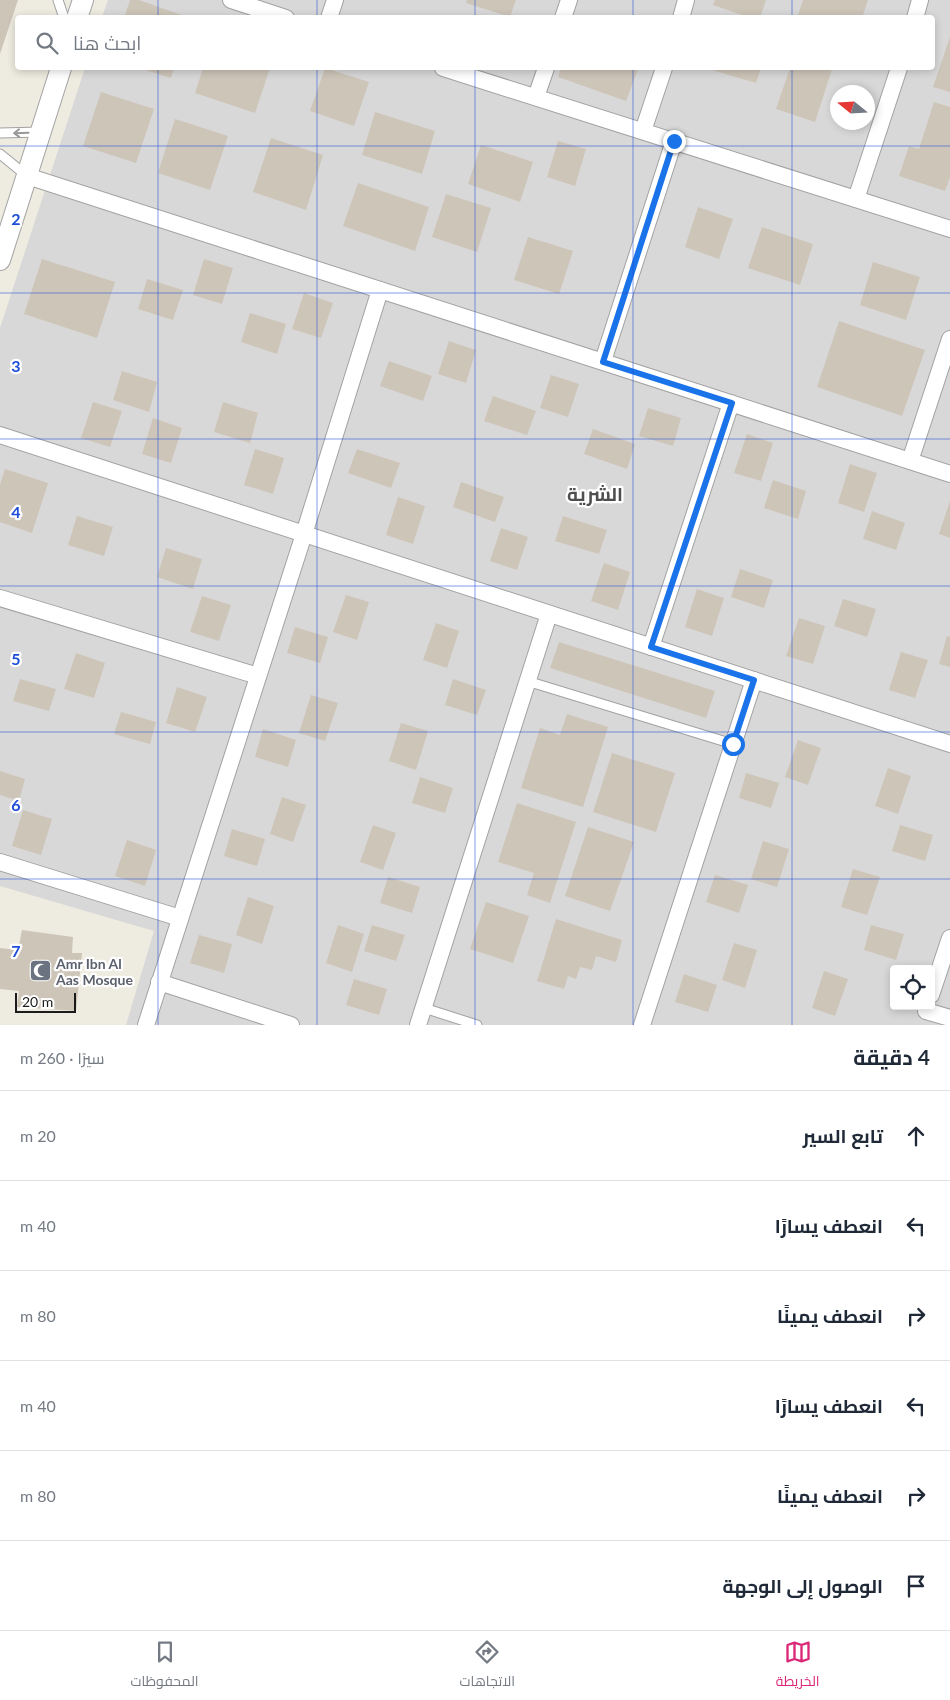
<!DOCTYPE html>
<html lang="ar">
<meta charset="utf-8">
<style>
:root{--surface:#fff;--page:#f6f6f7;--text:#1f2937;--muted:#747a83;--line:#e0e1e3;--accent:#db2777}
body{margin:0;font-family:Lato,Cairo,sans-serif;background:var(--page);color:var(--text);direction:rtl}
.controls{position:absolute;right:15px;bottom:15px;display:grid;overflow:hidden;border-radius:5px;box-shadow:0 2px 8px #0003}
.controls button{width:45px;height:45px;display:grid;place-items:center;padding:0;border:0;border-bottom:1px solid var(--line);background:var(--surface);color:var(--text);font:25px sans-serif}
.compass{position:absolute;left:830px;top:85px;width:45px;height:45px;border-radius:50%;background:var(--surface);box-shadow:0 2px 8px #0003;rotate:288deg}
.scale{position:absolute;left:15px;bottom:12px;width:61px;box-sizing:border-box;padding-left:5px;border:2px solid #1b1b1b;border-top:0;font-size:14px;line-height:18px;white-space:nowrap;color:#1b1b1b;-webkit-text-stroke:4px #fff;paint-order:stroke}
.stop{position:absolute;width:15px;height:15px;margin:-11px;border:4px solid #1a73e8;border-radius:50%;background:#fff}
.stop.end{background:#1a73e8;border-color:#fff;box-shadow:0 1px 5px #0008}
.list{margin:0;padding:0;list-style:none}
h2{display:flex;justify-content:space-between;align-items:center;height:65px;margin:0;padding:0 20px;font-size:21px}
h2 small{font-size:16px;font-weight:400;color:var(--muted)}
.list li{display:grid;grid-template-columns:32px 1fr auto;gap:15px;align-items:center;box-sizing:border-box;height:90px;padding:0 20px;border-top:1px solid var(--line)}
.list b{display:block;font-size:19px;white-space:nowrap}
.list em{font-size:16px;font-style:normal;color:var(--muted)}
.icon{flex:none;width:28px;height:28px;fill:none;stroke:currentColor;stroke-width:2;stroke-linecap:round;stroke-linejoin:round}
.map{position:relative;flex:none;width:950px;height:1025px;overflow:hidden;direction:ltr}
.search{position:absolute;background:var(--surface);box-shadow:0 2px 8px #0003;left:15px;right:15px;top:15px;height:55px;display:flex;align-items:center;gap:12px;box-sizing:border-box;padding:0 18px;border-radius:5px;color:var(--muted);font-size:19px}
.sheet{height:605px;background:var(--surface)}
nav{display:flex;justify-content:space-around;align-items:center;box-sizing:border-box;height:70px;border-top:1px solid var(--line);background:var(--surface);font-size:14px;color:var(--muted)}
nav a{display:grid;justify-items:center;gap:2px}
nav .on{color:var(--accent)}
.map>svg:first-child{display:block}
.residential{fill:#d9d8d8;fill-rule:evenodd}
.building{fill:#cec5b9}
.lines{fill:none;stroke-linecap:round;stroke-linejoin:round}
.service-casing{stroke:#a2a2a2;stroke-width:11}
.minor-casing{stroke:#a2a2a2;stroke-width:18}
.tertiary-casing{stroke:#a2a2a2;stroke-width:22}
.service{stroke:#fff;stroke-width:9}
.minor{stroke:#fff;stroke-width:16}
.tertiary{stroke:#fff;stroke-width:20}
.oneway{stroke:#989898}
.route{stroke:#1a73e8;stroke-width:6}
.grid{fill:none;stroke:#1d4ed8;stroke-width:1;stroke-opacity:0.55}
.labels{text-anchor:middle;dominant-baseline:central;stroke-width:4.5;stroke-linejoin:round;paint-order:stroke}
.worship-label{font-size:14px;font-weight:bold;fill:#5b616d;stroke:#fff;text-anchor:start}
.district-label{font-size:19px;font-weight:bold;fill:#4e4e4e;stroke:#fff}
.grid-label{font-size:16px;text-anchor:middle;font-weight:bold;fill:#1d4ed8;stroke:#fff;stroke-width:4.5;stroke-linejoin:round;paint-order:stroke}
</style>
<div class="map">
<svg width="950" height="1025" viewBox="0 0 950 1025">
<rect width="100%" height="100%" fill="#eeebe0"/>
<path class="residential" d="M108,0H950V1025H126L154,931L0,886V328L85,68H932V18L102,17ZM838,92H868V122H838ZM894,969H931V1006H894Z"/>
<g class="building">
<path d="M0,0H18L0,54Z"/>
<path d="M130,0H139L190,18H124Z"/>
<path d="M467,0H516L510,17L466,3Z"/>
<path d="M715,0H766L760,18H751L713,5Z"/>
<path d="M803,0H868L862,18H797Z"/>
<path d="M950,37V92L933,87Z"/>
<path d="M139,68H174L171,78Z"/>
<path d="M203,68H270L255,113L195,93Z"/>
<path d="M325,68L369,82L354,126L310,111Z"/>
<path d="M561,68H633L638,69L626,101L558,77Z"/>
<path d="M713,68H761L756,83L712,70Z"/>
<path d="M790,68L832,69L815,122L776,109Z"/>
<path d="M101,92L154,109L136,163L83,146Z"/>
<path d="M934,102L950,107V177L945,191L899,176L909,146L919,149Z"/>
<path d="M375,112L435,131L422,174L362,155Z"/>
<path d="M175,119L228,136L210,190L158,173Z"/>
<path d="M271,138L323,155L306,210L253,192Z"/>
<path d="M558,141L586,149L575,186L547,177Z"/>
<path d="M481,145L533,162L520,202L468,184Z"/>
<path d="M358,183L429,207L415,251L343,226Z"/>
<path d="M446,194L491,208L477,252L432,237Z"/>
<path d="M698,207L733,219L719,259L685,247Z"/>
<path d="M762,227L813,244L800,285L748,268Z"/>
<path d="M528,237L573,251L559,294L514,280Z"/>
<path d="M42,259L115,282L97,338L24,314Z"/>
<path d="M204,259L233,268L222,304L193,295Z"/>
<path d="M873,262L920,277L906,320L860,305Z"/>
<path d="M147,279L183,290L173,320L138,309Z"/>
<path d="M304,293L333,303L321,338L292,329Z"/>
<path d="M250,313L286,324L277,354L241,342Z"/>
<path d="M839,321L925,350L902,416L817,387Z"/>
<path d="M449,341L476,350L466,383L438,374Z"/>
<path d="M389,361L432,376L423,401L380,386Z"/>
<path d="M122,371L157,382L149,412L113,400Z"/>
<path d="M551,375L579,384L568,417L540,408Z"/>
<path d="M493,396L536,411L527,435L484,421Z"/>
<path d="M93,402L122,411L110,447L81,438Z"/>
<path d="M223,402L258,413L250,443L214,432Z"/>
<path d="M648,408L681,418L673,446L639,436Z"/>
<path d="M153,418L182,428L171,463L142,454Z"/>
<path d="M593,429L635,444L627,469L584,454Z"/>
<path d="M747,434L773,443L761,481L734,473Z"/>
<path d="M255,449L284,458L273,494L244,485Z"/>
<path d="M357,449L400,463L391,488L348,473Z"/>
<path d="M850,464L877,473L864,512L838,503Z"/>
<path d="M5,469L48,483L32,533L0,522V485Z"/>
<path d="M773,480L806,491L798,519L764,508Z"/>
<path d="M461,482L504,497L495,522L453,507Z"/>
<path d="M398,497L425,506L413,544L386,535Z"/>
<path d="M950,501V538L939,534Z"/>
<path d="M872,511L905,523L896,550L863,539Z"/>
<path d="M77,516L113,527L104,556L68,545Z"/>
<path d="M563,516L607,530L599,554L555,541Z"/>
<path d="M501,528L528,537L517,570L490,561Z"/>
<path d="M166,548L202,559L193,589L157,577Z"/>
<path d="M604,563L630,572L618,610L591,601Z"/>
<path d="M740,569L773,580L764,608L731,597Z"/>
<path d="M697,589L724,598L712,636L685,627Z"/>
<path d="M346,595L369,602L357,640L333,632Z"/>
<path d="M202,596L231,605L219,641L190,632Z"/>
<path d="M843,599L876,609L867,637L834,626Z"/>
<path d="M799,618L825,626L813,664L786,656Z"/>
<path d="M436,623L459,631L447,668L423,660Z"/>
<path d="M295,627L328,637L320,663L287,653Z"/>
<path d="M947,636L950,637V667L939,664Z"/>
<path d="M559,642L715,691L706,718L550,668Z"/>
<path d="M901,652L928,660L915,698L889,690Z"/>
<path d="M76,653L105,663L94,698L64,689Z"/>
<path d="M20,679L56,689L49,711L13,701Z"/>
<path d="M453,679L486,690L477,715L445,705Z"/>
<path d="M177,687L207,697L195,732L166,723Z"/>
<path d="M311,695L338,703L325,741L299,733Z"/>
<path d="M121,712L156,722L150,744L114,734Z"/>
<path d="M567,714L608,727L583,807L521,788L540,728L560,735Z"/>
<path d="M401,723L428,731L416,770L389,761Z"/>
<path d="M263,729L296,740L288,767L255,757Z"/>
<path d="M798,740L821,748L808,785L785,777Z"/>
<path d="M612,753L675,773L656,832L593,812Z"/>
<path d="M888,768L911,776L898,814L875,806Z"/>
<path d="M0,771L25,779L19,801L0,795Z"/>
<path d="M746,773L779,783L771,808L739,798Z"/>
<path d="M420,777L453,788L445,813L412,803Z"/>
<path d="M282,797L306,805L293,842L270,834Z"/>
<path d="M517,803L576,822L550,903L527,895L534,873L498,862Z"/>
<path d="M23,810L52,819L41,855L12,846Z"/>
<path d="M373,825L396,833L383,870L360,862Z"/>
<path d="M900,825L933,835L925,861L892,851Z"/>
<path d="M588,827L634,842L610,911L565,896Z"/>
<path d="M232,829L265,839L257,866L224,856Z"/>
<path d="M127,840L156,850L145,886L115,876Z"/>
<path d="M763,841L789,849L777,887L751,879Z"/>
<path d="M853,869L880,877L867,915L841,907Z"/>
<path d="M715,875L748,885L739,913L706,902Z"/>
<path d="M388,877L420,887L412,913L380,903Z"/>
<path d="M248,897L274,906L262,944L236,935Z"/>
<path d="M486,902L529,916L513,963L470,949Z"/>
<path d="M556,919L622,940L616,962L596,956L592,970L580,967L576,979L568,976L564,989L537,981Z"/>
<path d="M338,925L364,934L352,972L326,963Z"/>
<path d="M372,925L405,935L396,961L364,951Z"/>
<path d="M871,925L904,934L896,960L864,950Z"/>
<path d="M22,930L73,937L72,953H82L76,1011L17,1007L19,991L0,989V948L18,950Z"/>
<path d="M199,935L232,944L224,973L190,963Z"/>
<path d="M734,943L757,950L745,988L722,980Z"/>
<path d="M824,971L848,979L835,1016L812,1008Z"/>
<path d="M684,974L717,985L708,1012L675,1002Z"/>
<path d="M354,979L387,989L379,1015L346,1005Z"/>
</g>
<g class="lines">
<defs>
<g id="service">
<path d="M58,0L64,18"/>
<path d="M0,133L41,132"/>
<path d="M0,154L27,176"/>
<path d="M527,681L733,744"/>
<path d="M424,1008L477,1025"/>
</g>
<g id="minor">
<path d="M231,0L286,18"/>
<path d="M329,18L335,0"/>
<path d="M563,18L569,0"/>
<path d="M681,18L686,0"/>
<path d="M915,18L920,0"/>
<path d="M443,68L950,229"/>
<path d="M536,97L546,68"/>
<path d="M643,131L664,68"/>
<path d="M27,176L950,474"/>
<path d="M856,199L899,68"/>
<path d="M603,361L674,141"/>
<path d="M0,435L950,744"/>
<path d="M910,461L950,339"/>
<path d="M0,598L258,676"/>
<path d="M651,647L731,403"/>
<path d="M0,862L180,918"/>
<path d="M159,982L291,1025"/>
<path d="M931,995L950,938"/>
<path d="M926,1011L950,1018"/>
<path d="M146,1025L304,534L380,290"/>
<path d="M418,1025L549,614"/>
<path d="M642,1025L754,680"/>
</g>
<g id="tertiary">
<path d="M77,18L83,0"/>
<path d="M0,260L61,68"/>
</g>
</defs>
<use href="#service" class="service-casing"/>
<use href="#minor" class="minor-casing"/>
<use href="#tertiary" class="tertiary-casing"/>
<use href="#service" class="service"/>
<use href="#minor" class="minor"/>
<use href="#tertiary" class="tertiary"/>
</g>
<defs><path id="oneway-shaft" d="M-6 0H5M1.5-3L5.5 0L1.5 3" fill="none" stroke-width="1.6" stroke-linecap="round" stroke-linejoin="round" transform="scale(1.25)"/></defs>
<use class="oneway" href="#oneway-shaft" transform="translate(21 133) rotate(178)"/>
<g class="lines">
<path class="route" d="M674,141L603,362L732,403L651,647L754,680L733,744"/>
</g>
<path class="grid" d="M158,0V18M317,0V18M475,0V18M633,0V18M792,0V18M158,68V1025M317,68V1025M475,68V1025M633,68V1025M792,68V1025M0,146H950M0,293H950M0,439H950M0,586H950M0,732H950M0,879H950"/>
<defs>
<symbol id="mosque-square" viewBox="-11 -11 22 22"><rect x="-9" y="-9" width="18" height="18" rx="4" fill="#6b7280" stroke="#fff"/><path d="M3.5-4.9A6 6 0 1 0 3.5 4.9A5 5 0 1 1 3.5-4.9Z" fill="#fff"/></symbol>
</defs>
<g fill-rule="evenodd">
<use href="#mosque-square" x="28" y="958" width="25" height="25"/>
</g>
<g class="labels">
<g class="worship-label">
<text x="56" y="963">Amr Ibn Al<tspan x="56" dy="16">Aas Mosque</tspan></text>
</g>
<g class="district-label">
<text x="595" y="493">الشرية</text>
</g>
</g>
<g class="grid-label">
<text x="16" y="225">2</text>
<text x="16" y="372">3</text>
<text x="16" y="518">4</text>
<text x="16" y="665">5</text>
<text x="16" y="811">6</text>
<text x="16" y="957">7</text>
</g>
</svg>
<div class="controls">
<button><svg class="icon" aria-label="locate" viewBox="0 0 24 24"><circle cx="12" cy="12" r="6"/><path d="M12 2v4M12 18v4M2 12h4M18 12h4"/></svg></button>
</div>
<svg class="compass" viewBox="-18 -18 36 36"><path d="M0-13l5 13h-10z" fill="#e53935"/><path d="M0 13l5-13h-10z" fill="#747a83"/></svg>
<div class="scale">20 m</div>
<div class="stop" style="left:733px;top:744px"></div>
<div class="stop end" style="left:674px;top:141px"></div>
<div class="search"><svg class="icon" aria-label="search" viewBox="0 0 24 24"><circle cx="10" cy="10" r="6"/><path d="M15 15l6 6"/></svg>ابحث هنا</div>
</div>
<section class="sheet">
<h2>4 دقيقة<small>سيرًا · 260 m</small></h2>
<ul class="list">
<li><svg class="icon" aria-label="ahead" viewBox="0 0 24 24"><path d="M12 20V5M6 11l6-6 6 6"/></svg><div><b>تابع السير</b></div><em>20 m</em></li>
<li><svg class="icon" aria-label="left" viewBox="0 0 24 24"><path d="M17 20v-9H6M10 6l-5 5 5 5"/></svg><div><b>انعطف يسارًا</b></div><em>40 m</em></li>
<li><svg class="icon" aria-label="right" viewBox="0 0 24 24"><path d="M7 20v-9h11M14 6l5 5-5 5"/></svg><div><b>انعطف يمينًا</b></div><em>80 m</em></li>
<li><svg class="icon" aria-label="left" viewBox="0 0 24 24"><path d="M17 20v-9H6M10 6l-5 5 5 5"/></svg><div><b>انعطف يسارًا</b></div><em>40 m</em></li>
<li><svg class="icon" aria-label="right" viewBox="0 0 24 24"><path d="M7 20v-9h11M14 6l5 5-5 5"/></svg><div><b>انعطف يمينًا</b></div><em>80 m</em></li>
<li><svg class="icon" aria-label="arrive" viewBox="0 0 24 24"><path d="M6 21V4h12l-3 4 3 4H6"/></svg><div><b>الوصول إلى الوجهة</b></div></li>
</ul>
</section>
<nav>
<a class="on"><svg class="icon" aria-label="map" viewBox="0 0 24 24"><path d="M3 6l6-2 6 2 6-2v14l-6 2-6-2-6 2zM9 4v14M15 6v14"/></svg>الخريطة</a>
<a><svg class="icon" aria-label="directions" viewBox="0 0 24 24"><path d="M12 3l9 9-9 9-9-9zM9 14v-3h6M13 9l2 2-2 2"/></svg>الاتجاهات</a>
<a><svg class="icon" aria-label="saved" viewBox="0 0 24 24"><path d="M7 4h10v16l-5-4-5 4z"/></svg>المحفوظات</a>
</nav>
